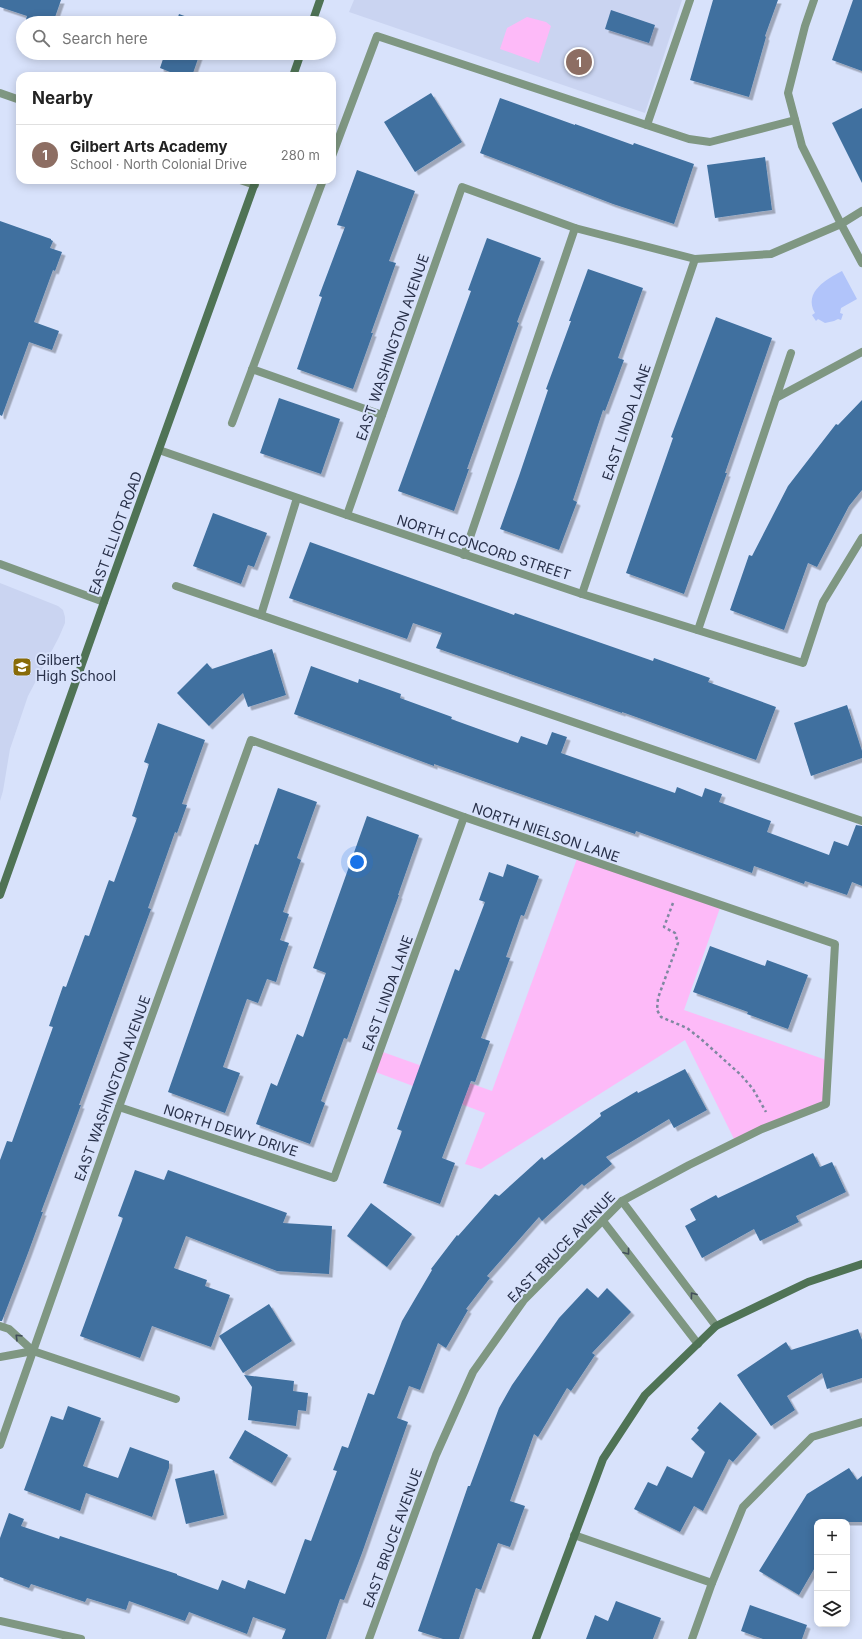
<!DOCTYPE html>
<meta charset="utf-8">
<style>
:root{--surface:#fff;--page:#f2f2f2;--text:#222;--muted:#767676;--line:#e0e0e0;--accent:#1a73e8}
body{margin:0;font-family:Inter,sans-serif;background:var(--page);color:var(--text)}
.controls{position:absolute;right:12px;bottom:12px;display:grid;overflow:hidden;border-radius:8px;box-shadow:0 2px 10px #0003}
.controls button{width:36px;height:36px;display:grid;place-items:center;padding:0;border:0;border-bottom:1px solid var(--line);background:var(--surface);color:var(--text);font:20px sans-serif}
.you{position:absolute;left:357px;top:862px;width:14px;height:14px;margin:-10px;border:3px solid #fff;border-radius:50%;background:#1a73e8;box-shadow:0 0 0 6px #1a73e833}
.badge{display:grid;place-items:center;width:26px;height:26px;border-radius:50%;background:var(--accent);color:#fff;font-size:13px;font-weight:700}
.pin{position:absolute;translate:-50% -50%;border:2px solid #fff;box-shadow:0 1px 4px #0006}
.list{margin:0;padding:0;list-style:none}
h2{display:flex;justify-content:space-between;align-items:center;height:52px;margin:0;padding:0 16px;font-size:17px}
h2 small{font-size:13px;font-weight:400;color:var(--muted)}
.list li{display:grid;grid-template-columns:26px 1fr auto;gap:12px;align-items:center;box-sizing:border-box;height:60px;padding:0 16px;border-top:1px solid var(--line)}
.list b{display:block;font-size:15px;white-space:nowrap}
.list p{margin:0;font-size:13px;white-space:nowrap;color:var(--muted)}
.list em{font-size:13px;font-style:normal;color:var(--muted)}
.icon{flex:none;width:22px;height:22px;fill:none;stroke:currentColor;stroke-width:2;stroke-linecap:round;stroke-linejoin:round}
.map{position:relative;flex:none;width:862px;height:1639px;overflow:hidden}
.search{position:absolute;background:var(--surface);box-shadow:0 2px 10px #0003;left:16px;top:16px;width:320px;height:44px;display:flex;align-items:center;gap:10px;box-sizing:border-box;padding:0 14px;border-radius:22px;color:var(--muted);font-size:15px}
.panel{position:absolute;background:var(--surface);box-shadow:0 2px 10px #0003;left:16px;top:72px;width:320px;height:112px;border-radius:12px}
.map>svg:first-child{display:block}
.built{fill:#cad4f1}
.green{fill:#fdbaf8}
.water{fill:#b1c4fa}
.building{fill:#3f709f;filter:url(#shadow)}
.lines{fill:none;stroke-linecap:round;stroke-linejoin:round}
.path{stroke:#7f88a1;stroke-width:2.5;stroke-dasharray:3 3;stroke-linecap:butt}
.lane{stroke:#7f9782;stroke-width:8}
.street{stroke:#7f9782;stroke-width:8}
.secondary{stroke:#4f7355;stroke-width:8}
.oneway{stroke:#424f5a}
.labels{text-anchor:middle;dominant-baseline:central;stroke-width:4;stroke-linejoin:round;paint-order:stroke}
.street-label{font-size:14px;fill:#283049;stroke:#d8e2fb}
.poi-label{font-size:14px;fill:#283049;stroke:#d8e2fb;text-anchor:start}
</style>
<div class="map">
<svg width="862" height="1639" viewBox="0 0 862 1639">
<defs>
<filter id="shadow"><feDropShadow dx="3.5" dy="3.5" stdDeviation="0" flood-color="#0004"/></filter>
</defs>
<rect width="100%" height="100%" fill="#d8e2fb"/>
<g class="built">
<path d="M354,0H682L645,113L349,12Z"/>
<path d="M0,583L58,606L63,610L65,617V623L59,637L28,696L10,749L3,791L0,801Z"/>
</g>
<g class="green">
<path d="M527,17L546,22L551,26L539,63L500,49L507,28Z"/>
<path d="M578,856L721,905L684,1010L829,1061L826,1104L736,1143L685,1040L481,1169L465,1164L485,1113L373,1071L380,1051L492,1091Z"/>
</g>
<path class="water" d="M842,271L857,299L841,308L840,313L843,314L841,320L838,319L834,321L825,323L818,319L816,321L812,315L815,313C803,292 827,279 842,271Z"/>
<g class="building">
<path d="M0,0H61L53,23H25L27,16L0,7Z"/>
<path d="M713,0H778L765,36L766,37L749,97L690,80Z"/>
<path d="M853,0H862V71L832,60Z"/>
<path d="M611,10L655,25L649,43L605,29Z"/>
<path d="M179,14L204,23H176Z"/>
<path d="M165,53H200L192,76H180L160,68Z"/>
<path d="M431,93L462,142L415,172L384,122Z"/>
<path d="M500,98L575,125V124L633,145L634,143L694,164L674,224L613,204L480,153Z"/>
<path d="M862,108V183L832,123Z"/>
<path d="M765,157L772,210L715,218L707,165Z"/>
<path d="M357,170L415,191L389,261L396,263L371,333H373L353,389L297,369L322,297L319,296L345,227L337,225Z"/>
<path d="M0,221L51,239V240L53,241L50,248L62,252L55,271L53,270L34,322L59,331L52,350L29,342L2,416L0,415Z"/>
<path d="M487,238L541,258L517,322L519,323L467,469H469L454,511L398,491L471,291L468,290Z"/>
<path d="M588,269L643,288L618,358L624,360L605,411L603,410L573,500L577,502L559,550L500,529L519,476L548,390L546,389L571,321H569Z"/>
<path d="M716,317L772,338L725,473H727L684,594L626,573L673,438L671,437Z"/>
<path d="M279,398L340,419L321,474L260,453Z"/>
<path d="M862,400V490L849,506L817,567L808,563L784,630L730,610L749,555L752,556L788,486L836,424L838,425Z"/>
<path d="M213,513L267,533L254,567L248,565L241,584L193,566Z"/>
<path d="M310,542L514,615L515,613L653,661L654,658L710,678L708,682L776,707L756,760L622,712V713L436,648L442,633L413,623L407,639L289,598Z"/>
<path d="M272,649L286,695L248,707L243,693L209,726L177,693L207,663L212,669Z"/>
<path d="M311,666L358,683L359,679L401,694L400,698L452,717L451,719L518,743L521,736L547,745L552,732L567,737L561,753L675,793L677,787L702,797L705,788L722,794L719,802L771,821L767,832L829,855L834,841L848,846L856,825L862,826V886L852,882L847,895L805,881L804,884L754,866L752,873L636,831L635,834L434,764V766L294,714Z"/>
<path d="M847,705L862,751V758L811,776L794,723Z"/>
<path d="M158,723L205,740L182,804L187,805L177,833L175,832L148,908L151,909L79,1105H81L41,1212H43L28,1253L2,1321H0V1160L7,1141L12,1142L53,1027L49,1026L63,986L66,987L85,935L89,936L109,880L114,882L137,818L132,816L149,764L144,762Z"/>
<path d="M278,788L317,802L297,858L301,860L283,912L289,914L280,940L289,943L281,966L276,982L267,979L258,1003L247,999L223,1067L240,1073L225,1113L168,1092L255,844L258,845Z"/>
<path d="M367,816L419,835L398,895H399L347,1039L344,1038L321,1101L325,1103L310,1144L256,1124L271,1083L277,1086L297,1034L303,1037L326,973L313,968Z"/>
<path d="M507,864L539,876L524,916L521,915L506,957L510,958L481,1038L490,1041L475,1082L471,1081L442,1158L455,1163L440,1204L383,1183L402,1131L397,1129L455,969L459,971L485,902L479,900L489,872L503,877Z"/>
<path d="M710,946L765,966L767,960L808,975L788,1029L747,1014L748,1012L693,992Z"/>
<path d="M685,1069L707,1110L674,1128L669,1119L606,1157L612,1164L584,1186L582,1184L542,1221L539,1217L487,1276L490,1278L466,1309L468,1310L446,1348L438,1343L420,1390L409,1386L397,1418L408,1422L362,1553L344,1600L340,1599L326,1639H282L286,1629L253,1617L247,1634L189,1612L185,1621L129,1601L126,1610L87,1598L85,1602L31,1584L29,1588L0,1577V1538L9,1513L24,1519L21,1526L59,1539L60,1536L177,1574V1575L218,1590L222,1580L245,1589L248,1580L285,1594L305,1539L311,1541L337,1471L333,1470L342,1446L348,1448L368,1393L374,1395L402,1321L432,1270L431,1269L457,1235L458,1236L495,1194L499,1196L542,1157L544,1160L601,1116L600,1113L637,1091L638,1093Z"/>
<path d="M813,1153L820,1167L832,1162L846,1192L796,1216L799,1222L760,1241L754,1229L702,1258L685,1226L696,1220L690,1209L716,1195L718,1198Z"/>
<path d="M135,1170L164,1180L168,1170L287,1213L283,1223L332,1226L329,1274L277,1271L186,1236L174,1268L207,1280L205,1286L230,1295L211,1347L152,1326L140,1358L80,1336L123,1218L118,1216Z"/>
<path d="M371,1203L412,1234L387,1267L347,1236Z"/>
<path d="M587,1288L598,1298L607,1288L631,1312L592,1353L595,1355L571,1391L567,1388L538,1437L534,1434L510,1501L525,1506L510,1547L498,1543L481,1590L476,1588L459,1639H443L418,1631L468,1486H470L499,1408L512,1385L559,1318Z"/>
<path d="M269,1304L292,1341L243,1373L219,1336Z"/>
<path d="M858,1329L862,1340V1378L827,1389L822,1373L787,1396L795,1410L771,1426L737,1375L786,1342L791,1350Z"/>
<path d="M244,1375L294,1381L293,1391L308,1393L306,1411L298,1410L296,1426L248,1420L252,1387Z"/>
<path d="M720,1402L757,1434L733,1462L729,1459L703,1511L694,1506L680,1532L634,1509L648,1482L657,1486L667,1466L692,1478L705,1452L691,1439L699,1430L697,1428Z"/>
<path d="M68,1406L101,1418L83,1466L118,1478L130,1447L169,1461V1468L152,1517L86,1493L80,1511L24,1490L51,1416L63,1420Z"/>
<path d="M245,1430L288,1455L272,1483L229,1458Z"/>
<path d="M849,1468L857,1480L862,1476V1522H817V1564L799,1595L759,1571L807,1494Z"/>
<path d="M214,1470L224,1515L186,1524L175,1479Z"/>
<path d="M616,1601L661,1618L653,1639H586L595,1615L608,1621Z"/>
<path d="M750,1605L807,1625L802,1639H763L741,1631Z"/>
</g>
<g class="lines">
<path class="path" d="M673,903L664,927L675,933L678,943L658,998L657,1010L661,1017L687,1028L701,1039L741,1075L753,1089L766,1112"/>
<g class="lane">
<path d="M647,125L690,0"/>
<path d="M332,156L377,36L689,139L710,142L795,120"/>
<path d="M841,224L862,263"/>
<path d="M252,369L382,415"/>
<path d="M776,398L862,352"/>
<path d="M232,423L323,180"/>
<path d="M464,555L575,228"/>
<path d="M176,586L862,821"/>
<path d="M261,615L297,498"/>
<path d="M698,630L791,353"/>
</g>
<g class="street">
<path d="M814,0L805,26L788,93L802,146L841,224"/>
<path d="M0,93L20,100"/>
<path d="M240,180L255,185"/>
<path d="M159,450L347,515L582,594L803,663L823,602L862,538"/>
<path d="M347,515L462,187L575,228L695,259L771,254L841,224L862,211"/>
<path d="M0,564L104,602"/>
<path d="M582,594L695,259"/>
<path d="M119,1107L334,1178L464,817"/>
<path d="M622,1201L716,1326"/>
<path d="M603,1221L698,1344"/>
<path d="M0,1326L9,1329L33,1351L176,1399"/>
<path d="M0,1357L33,1351"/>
<path d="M0,1445L119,1107L251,740L464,817L835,944L826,1104L762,1129L689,1165L622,1201L524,1300L473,1372L436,1455L369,1639"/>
<path d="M574,1535L712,1583"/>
<path d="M0,1621L81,1639"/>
<path d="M692,1639L712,1583L743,1507L812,1437L862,1422"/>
</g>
<g class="secondary">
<path d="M312,23L320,0"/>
<path d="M293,76L301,53"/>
<path d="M0,895L104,602L256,180"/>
<path d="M536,1639L603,1459L645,1395L716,1326L808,1282L862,1264"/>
</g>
</g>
<defs><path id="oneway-chevron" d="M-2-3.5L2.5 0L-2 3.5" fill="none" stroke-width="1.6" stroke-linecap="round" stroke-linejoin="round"/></defs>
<g class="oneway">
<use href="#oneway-chevron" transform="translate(627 1252) rotate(52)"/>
<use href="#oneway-chevron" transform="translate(693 1295) rotate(-127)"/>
<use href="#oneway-chevron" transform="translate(18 1337) rotate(-136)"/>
</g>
<defs>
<symbol id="school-square" viewBox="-11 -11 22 22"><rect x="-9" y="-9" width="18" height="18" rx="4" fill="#886b08" stroke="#d8e2fb"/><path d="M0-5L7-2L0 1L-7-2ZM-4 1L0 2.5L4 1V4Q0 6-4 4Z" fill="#fff"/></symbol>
</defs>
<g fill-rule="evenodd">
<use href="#school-square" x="11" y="656" width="22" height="22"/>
</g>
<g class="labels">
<g class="street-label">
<text transform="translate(392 347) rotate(-71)">EAST WASHINGTON AVENUE</text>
<text transform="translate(626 422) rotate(-71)">EAST LINDA LANE</text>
<text transform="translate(115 533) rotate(-70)">EAST ELLIOT ROAD</text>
<text transform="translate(484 547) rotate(18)">NORTH CONCORD STREET</text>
<text transform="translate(546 832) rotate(19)">NORTH NIELSON LANE</text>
<text transform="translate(387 993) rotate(-70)">EAST LINDA LANE</text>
<text transform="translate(112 1088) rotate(-70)">EAST WASHINGTON AVENUE</text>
<text transform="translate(231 1130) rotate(18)">NORTH DEWY DRIVE</text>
<text transform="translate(561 1247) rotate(-46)">EAST BRUCE AVENUE</text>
<text transform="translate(392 1538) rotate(-70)">EAST BRUCE AVENUE</text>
</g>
<g class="poi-label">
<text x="36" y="659">Gilbert<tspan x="36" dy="16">High School</tspan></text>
</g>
</g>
</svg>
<div class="controls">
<button>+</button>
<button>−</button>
<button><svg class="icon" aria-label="layers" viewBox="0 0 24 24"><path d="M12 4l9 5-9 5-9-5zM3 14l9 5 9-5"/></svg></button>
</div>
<div class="you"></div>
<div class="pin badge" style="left:579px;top:62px;background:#8d6e63">1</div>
<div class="search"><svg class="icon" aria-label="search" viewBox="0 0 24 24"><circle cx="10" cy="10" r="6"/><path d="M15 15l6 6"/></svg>Search here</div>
<section class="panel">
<h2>Nearby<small></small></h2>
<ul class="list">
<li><span class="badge" style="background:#8d6e63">1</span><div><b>Gilbert Arts Academy</b><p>School · North Colonial Drive</p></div><em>280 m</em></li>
</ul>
</section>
</div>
